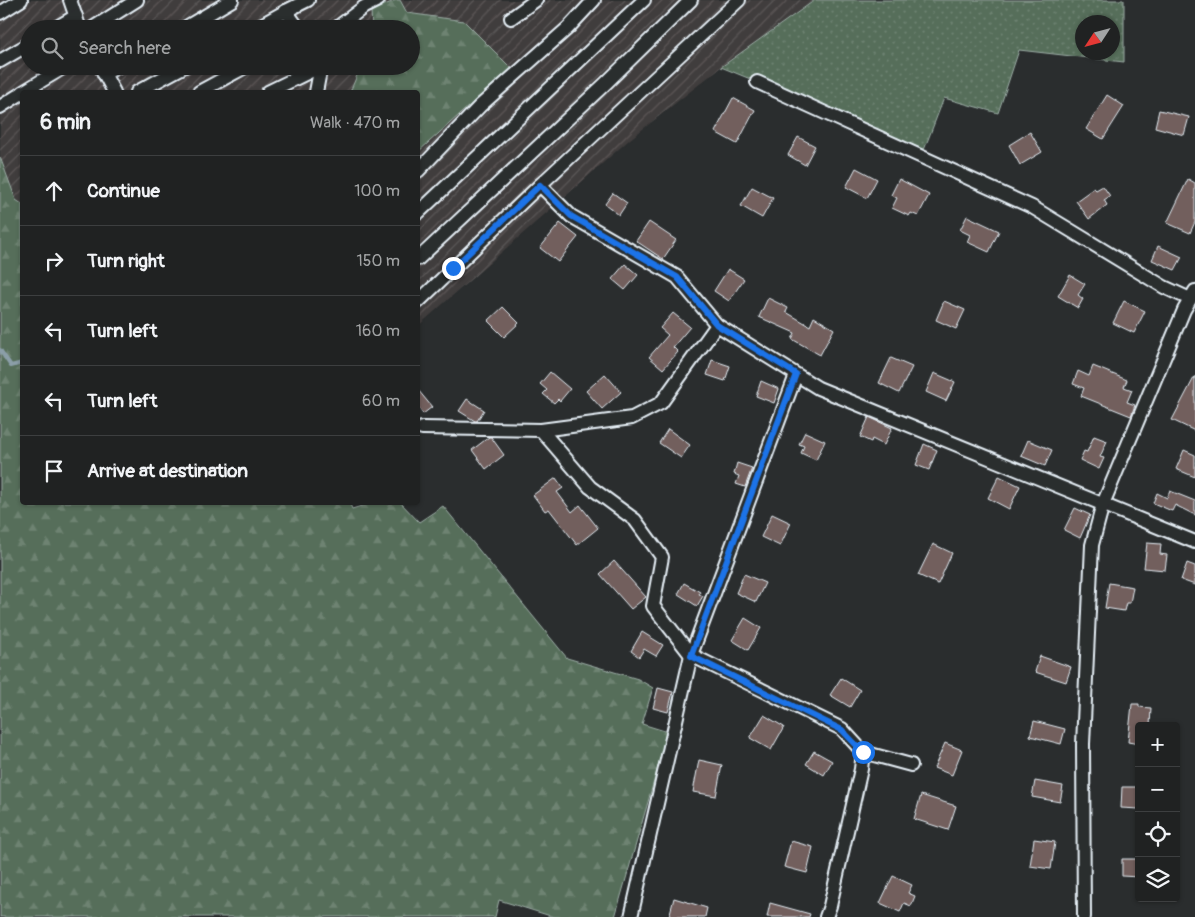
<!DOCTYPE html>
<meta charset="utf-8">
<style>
:root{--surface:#202222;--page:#2d2f2f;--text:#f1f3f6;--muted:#a2a4a5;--line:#3d3f40}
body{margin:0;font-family:Pangolin,sans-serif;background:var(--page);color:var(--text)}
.controls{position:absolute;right:15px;bottom:15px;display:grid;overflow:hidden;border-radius:5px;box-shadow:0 1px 4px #0004}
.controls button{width:45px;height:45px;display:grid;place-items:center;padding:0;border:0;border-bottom:1px solid var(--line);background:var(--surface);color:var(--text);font:25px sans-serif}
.compass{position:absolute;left:1075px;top:15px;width:45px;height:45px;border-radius:50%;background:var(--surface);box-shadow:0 1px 4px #0004;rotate:234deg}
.stop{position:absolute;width:15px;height:15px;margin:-11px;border:4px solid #1a73e8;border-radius:50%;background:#fff}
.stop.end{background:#1a73e8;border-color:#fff;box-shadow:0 1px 5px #0008}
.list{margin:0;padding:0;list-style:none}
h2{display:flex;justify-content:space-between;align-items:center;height:65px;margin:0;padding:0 20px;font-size:21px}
h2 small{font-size:16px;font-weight:400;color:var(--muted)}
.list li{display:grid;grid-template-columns:32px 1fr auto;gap:15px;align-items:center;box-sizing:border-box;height:70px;padding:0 20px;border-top:1px solid var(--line)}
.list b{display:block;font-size:19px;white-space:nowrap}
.list em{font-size:16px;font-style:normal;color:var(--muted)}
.icon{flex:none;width:28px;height:28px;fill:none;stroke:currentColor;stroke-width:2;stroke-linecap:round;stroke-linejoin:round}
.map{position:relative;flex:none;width:1195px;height:917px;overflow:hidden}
.search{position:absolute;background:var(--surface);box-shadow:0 1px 4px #0004;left:20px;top:20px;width:400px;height:55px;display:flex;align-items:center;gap:12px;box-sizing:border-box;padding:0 18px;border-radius:28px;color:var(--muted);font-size:19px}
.panel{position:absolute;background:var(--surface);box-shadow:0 1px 4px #0004;left:20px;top:90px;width:400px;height:415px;border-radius:5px}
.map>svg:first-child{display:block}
.industrial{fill:url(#industrial-furrows)}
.grass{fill:url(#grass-dots);stroke:#9fb0a9;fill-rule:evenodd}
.forest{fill:url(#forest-firs);stroke:#9fb0a9}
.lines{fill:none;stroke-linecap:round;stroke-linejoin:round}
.stream{stroke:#8b9ea8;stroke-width:4}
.building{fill:#725f5d;stroke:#e8f1f8}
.minor-casing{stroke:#e8f1f8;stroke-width:16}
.minor{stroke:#2a2d2e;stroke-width:12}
.route{stroke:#1a73e8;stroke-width:6}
</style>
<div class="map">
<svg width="1195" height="917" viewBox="0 0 1195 917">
<defs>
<pattern id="industrial-furrows" width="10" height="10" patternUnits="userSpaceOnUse" patternTransform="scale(1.25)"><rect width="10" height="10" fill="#403c3c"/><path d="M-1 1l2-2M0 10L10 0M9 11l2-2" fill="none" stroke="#5c5959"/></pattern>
<pattern id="grass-dots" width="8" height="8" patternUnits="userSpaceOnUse" patternTransform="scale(1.25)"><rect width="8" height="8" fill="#566e5a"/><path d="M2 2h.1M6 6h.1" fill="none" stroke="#6e8372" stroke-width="1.8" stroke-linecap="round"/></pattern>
<pattern id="forest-firs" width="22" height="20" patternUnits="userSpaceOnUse" patternTransform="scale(1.25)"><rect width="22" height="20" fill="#566e5a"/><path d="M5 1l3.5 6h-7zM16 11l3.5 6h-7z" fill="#6e8372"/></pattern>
</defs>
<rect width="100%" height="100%" fill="#2a2d2e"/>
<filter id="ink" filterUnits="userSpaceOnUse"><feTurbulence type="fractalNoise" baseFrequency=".02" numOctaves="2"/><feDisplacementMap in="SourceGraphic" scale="10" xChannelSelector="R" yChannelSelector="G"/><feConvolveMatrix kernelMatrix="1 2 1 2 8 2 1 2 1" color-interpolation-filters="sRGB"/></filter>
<g filter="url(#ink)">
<g class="industrial">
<path d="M0,0H396L371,11L372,29H29V66H361L350,92H22V204L16,200L0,157Z"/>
<path d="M400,0H814L721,67L629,140L418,326V152L511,68L464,21L407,13Z"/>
</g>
<path class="grass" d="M815,0H1124V62L1019,50L998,113L944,98L924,150L721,67ZM1082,22H1112V52H1082Z"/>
<g class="forest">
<path d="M396,0H400L407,13L464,21L511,68L418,152V92H350L361,66H411V29H372L371,11Z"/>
<path d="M0,157L16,200L22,204V502H349L352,509L371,503L400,502L419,522L443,506L567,658L638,679L653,688L642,724L668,732L615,917H554L499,900L495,917H0Z"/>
</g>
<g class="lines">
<path class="stream" d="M0,350L11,366L22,363"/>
</g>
<g class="building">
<path d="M1107,95L1124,106L1103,139L1086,129Z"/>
<path d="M733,98L755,110L737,144L715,132Z"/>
<path d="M1159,110L1189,117L1184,135L1155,127Z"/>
<path d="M1030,132L1042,152L1020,165L1009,145Z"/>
<path d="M798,137L815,146L805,165L788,155Z"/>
<path d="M856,168L877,179L867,198L846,187Z"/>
<path d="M899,179L929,195L918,216L911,213L909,216L892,208L897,198L891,195Z"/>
<path d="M1188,179L1195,183V222L1190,233L1167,223Z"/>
<path d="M1103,186L1110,196L1104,200L1107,205L1089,219L1076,201L1094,188L1096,190Z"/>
<path d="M752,187L773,198L762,218L741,206Z"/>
<path d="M613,193L627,203L619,215L605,204Z"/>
<path d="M967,216L999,231L989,252L967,242L970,235L960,230Z"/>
<path d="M649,222L676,240L663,259L636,241Z"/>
<path d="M560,223L578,237L558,262L540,248Z"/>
<path d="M1158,246L1182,257L1175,270L1152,260Z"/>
<path d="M625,264L638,275L625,290L612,279Z"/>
<path d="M728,269L744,279L729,301L714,291Z"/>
<path d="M1070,275L1085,284L1078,295L1083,299L1078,308L1058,296Z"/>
<path d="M768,298L788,308L786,312L810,326L814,317L834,329L820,355L792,339L795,333L759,317Z"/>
<path d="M944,301L965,310L956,329L936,320Z"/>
<path d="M1124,301L1145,311L1134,333L1113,323Z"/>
<path d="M503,307L519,323L504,337L488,321Z"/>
<path d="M673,313L690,327L673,347L678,352L663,369L649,357L668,335L660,328Z"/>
<path d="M891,358L912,367L899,393L879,383Z"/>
<path d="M712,360L730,366L725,381L707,375Z"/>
<path d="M1093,366L1127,380L1124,387L1132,390L1127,402L1135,405L1131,416L1081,396L1084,388L1073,384L1078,371L1089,376Z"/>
<path d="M550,372L570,389L560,401L558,399L554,403L543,394L547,390L540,384Z"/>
<path d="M934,373L955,382L946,401L926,392Z"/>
<path d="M605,374L621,392L602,409L586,391Z"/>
<path d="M1195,376V431L1172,420Z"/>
<path d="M761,381L779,389L774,403L756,396Z"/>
<path d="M418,390L432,407L423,414L418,407Z"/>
<path d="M467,399L484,410L477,421H475L459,411Z"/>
<path d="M869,417L892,428L884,445L872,439L871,442L860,437Z"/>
<path d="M668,429L690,445L681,458L659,443Z"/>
<path d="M805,432L825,441L816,460L801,453L804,446L799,444Z"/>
<path d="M1094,436L1107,441L1100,457L1104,458L1099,469L1080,460L1084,451L1087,452Z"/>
<path d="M489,437H491L504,455L486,469L472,450Z"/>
<path d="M1028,440L1052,450L1045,466L1021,456Z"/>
<path d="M924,444L937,450L929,470L916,465Z"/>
<path d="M1184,450L1195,455V477L1176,469Z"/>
<path d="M737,463L752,468L745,487L736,484L739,476L734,474Z"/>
<path d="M999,476L1020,486L1009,509L988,498Z"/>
<path d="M556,478L563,488L557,492L572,512L580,505L598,528L577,545L549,509L545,511L533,495Z"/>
<path d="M1170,491L1195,501V515L1175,505L1172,511L1153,503L1157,493L1167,498Z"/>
<path d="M1075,508L1090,515L1080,538L1064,530Z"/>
<path d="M772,514L791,523L780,546L761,537Z"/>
<path d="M1147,543L1161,544L1160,554L1167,555L1165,570L1144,568Z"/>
<path d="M933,544L952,553L938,584L918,575Z"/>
<path d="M614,561L646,597L631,609L600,574Z"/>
<path d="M1187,563L1195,566V585L1181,580Z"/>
<path d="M744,574L765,583L756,602L736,593Z"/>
<path d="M684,583L700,592L699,594L703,596L697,606L678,594Z"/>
<path d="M1109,583L1133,587L1130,603H1126L1124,611L1105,608Z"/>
<path d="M745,618L761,628L748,650L732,640Z"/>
<path d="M642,632L663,645L656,656L644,649L639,657L631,651Z"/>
<path d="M1040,656L1071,667L1066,682L1035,672Z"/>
<path d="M841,678L860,690L850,707L830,695Z"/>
<path d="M658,688L673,692L668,712L653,708Z"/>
<path d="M1132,704H1139V707L1151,708L1150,726H1139V744L1128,742Z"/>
<path d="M764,715L784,727L771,750L750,738Z"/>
<path d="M1034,721L1065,729L1061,744L1030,736Z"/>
<path d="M945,743L962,750L952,775L934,768Z"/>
<path d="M814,751L832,761L824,775L806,764Z"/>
<path d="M699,760L722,765L716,796L693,792Z"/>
<path d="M1035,781L1063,786L1060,802L1032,797Z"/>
<path d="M1122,787H1139V809L1121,808Z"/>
<path d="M921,795L956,806L948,830L914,819Z"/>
<path d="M1034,839L1055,842L1051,869L1030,866Z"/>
<path d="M791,841L813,847L807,873L784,867Z"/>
<path d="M1122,859H1139V877L1122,876Z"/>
<path d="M893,876L912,885L908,893L915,896L911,906L904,903L900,912L880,903Z"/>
<path d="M674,898L707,908L705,917H669Z"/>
<path d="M770,903L810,914L809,917H767Z"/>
</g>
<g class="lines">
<defs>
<g id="minor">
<path d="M70,0L80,29"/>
<path d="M739,0L540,185L571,216L677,277L717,325L818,388L1195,542"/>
<path d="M286,11L308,0"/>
<path d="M0,13L21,0"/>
<path d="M511,18L536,0"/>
<path d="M54,29L76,16"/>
<path d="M91,29L137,0"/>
<path d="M183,29L232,0"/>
<path d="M254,29L286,11L299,29"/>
<path d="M335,29L364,7L378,0"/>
<path d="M0,61L29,44"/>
<path d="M100,66L114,92"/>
<path d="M104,74L119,66"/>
<path d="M757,82L1032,207L1164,287L1190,299"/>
<path d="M23,92L66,66"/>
<path d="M137,92L185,66"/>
<path d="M199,92L247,66"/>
<path d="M268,92L321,66"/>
<path d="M316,92L321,66"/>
<path d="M0,107L22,93"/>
<path d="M418,171L480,106L568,28L594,0"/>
<path d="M418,213L644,0"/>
<path d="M418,259L606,83L691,0"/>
<path d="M418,302L540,185"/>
<path d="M422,428L541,430L632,418L661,403L717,325"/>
<path d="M541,430L590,487L635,520L662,557L653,606L691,655L842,729L863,752L861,769L830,906L826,917"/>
<path d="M863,752L911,765"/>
<path d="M631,917L691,655L796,375"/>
<path d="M1084,917L1083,744L1092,545L1103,504L1184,310L1195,291"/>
</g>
</defs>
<use href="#minor" class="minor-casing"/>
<use href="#minor" class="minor"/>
</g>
</g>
<g class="lines" filter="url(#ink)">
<path class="route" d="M453,268L540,185L571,216L677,277L717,325L796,374L691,656L842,730L863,752"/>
</g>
</svg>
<div class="controls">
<button>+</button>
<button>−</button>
<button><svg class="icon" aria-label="locate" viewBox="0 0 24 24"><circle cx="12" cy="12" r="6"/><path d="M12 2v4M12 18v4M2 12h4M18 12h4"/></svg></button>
<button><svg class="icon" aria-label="layers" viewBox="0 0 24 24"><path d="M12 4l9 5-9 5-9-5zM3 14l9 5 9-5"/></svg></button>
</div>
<svg class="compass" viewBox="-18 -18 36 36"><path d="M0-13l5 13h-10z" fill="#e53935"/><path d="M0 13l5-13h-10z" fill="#a2a4a5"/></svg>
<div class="stop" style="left:863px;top:752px"></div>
<div class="stop end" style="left:453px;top:268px"></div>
<div class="search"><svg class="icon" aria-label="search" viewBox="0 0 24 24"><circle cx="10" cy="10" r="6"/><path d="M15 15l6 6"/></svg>Search here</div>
<section class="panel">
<h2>6 min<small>Walk · 470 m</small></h2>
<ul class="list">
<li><svg class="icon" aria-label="ahead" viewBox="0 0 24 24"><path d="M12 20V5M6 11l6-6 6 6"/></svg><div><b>Continue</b></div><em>100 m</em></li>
<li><svg class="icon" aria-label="right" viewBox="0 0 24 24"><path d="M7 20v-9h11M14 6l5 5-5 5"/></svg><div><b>Turn right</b></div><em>150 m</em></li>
<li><svg class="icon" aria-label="left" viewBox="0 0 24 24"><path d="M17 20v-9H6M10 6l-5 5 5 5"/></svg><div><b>Turn left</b></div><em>160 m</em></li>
<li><svg class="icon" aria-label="left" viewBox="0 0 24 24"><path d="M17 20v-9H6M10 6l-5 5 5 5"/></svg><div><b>Turn left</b></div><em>60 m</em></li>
<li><svg class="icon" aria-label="arrive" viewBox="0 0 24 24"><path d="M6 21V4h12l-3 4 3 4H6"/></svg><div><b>Arrive at destination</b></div></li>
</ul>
</section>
</div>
